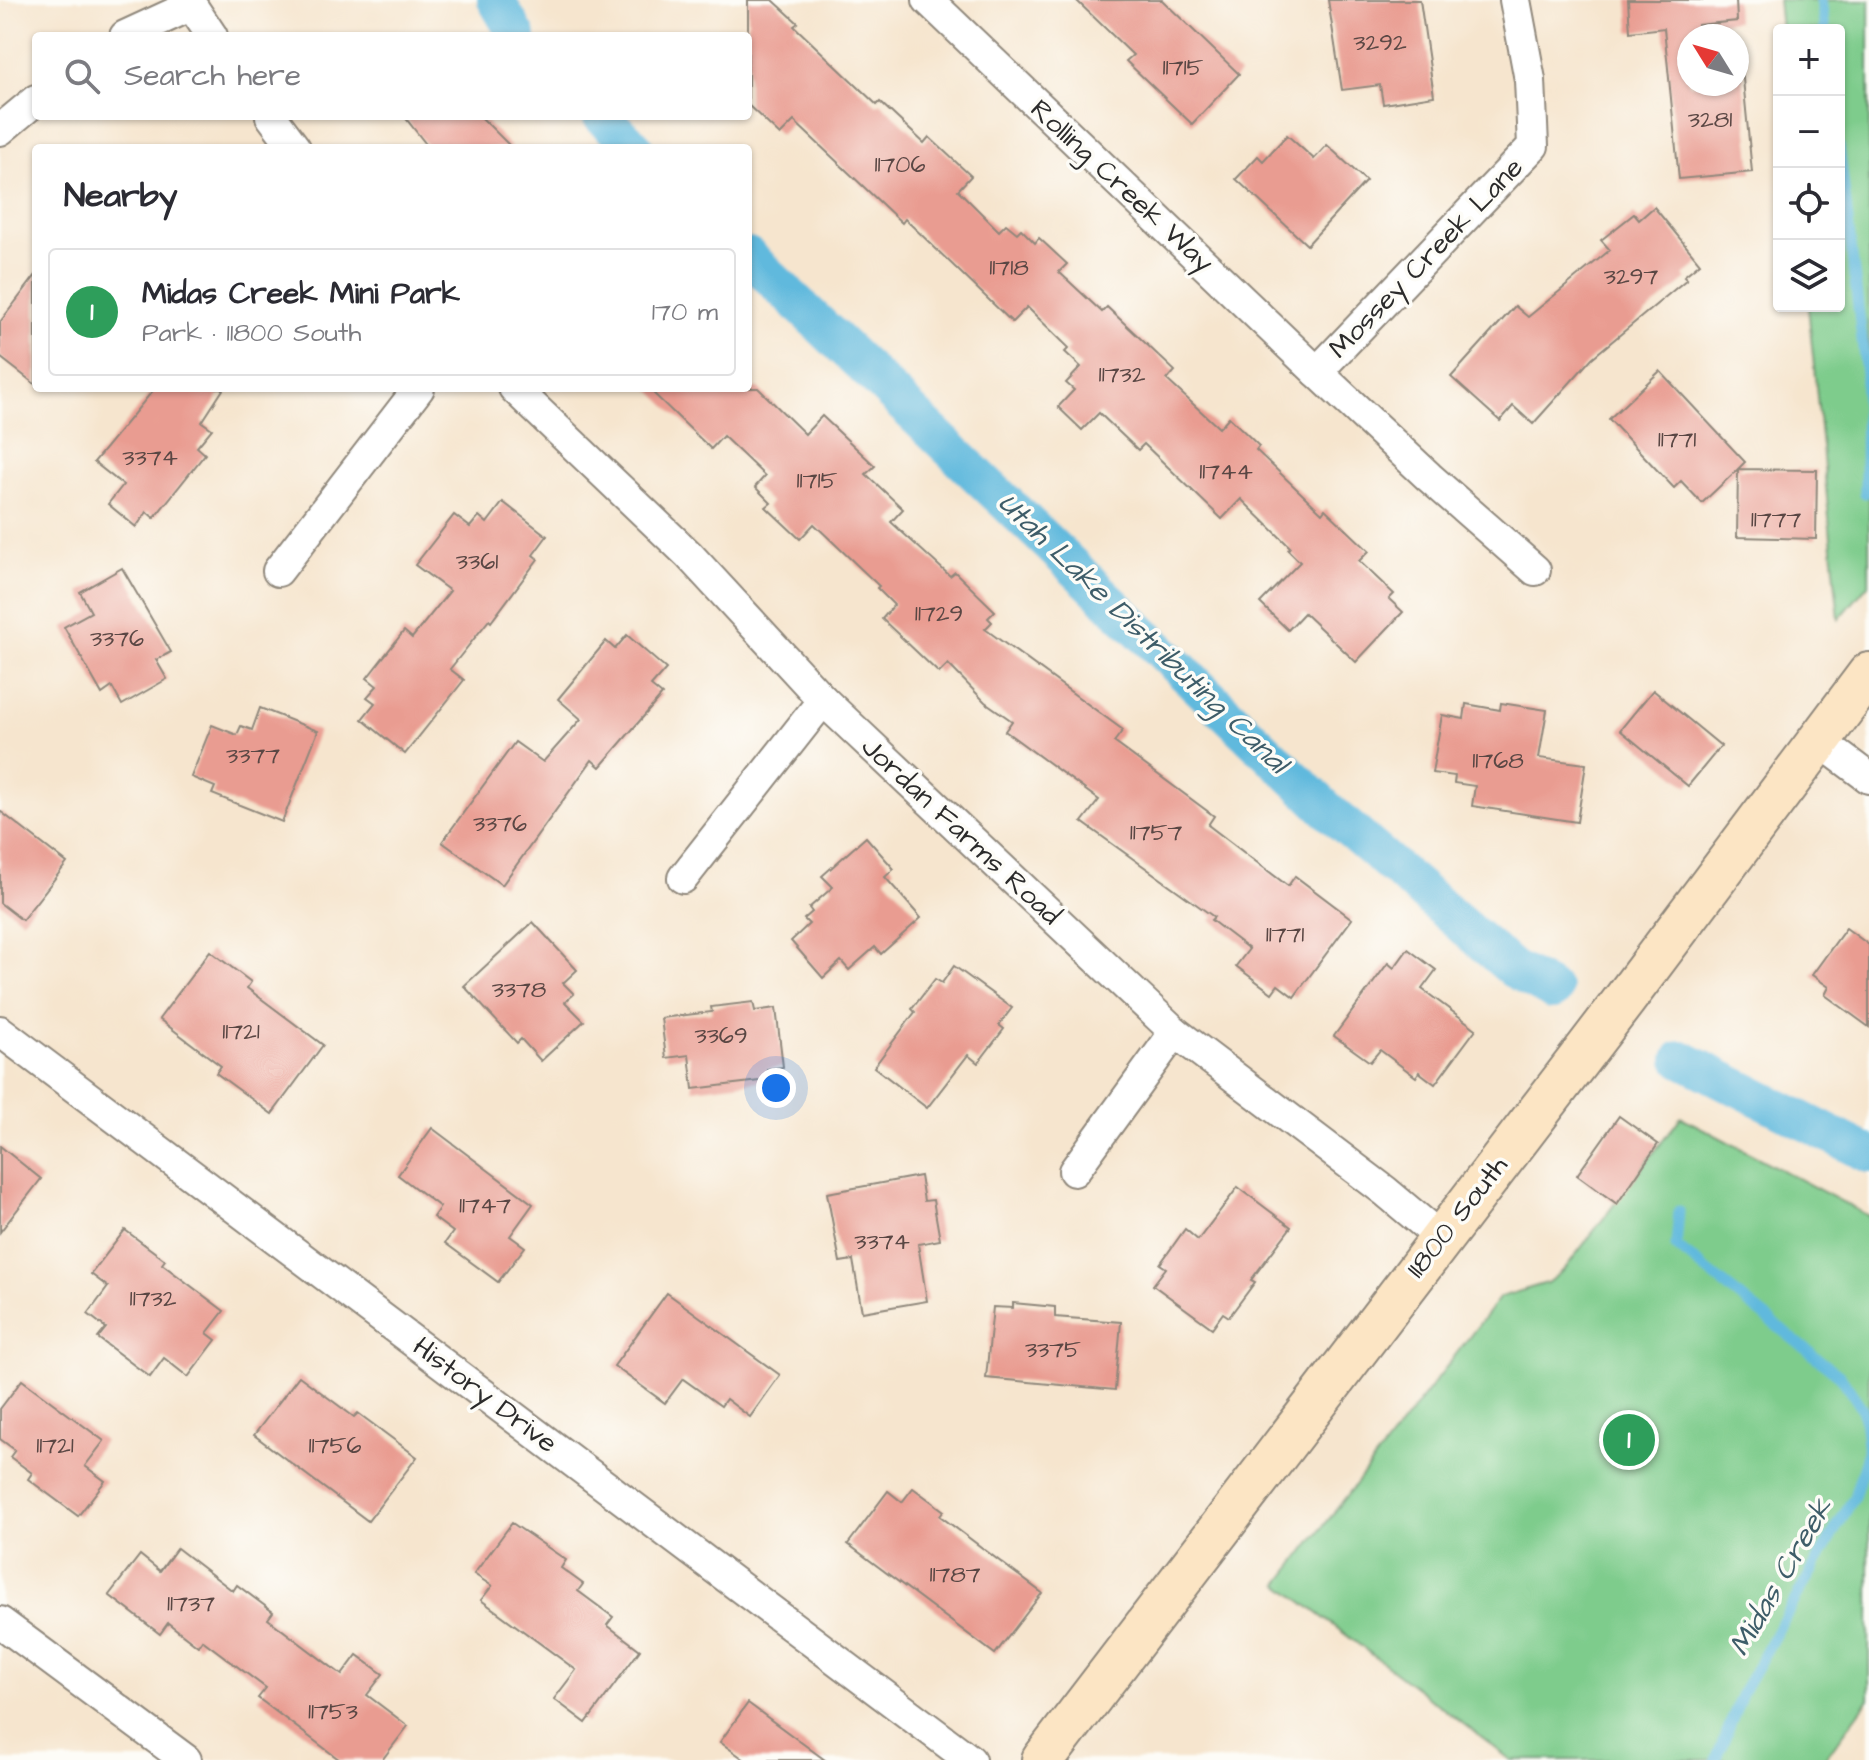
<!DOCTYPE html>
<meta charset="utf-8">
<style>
:root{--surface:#fff;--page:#f2f2f3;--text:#2b2b33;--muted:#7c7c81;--line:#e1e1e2;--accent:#b45309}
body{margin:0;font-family:"Architects Daughter",sans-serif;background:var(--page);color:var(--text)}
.controls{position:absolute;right:24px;top:24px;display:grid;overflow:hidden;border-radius:8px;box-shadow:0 2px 6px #0004}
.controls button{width:72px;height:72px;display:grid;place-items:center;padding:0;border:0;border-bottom:2px solid var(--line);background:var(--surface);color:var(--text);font:40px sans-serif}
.compass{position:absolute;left:1677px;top:24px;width:72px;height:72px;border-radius:50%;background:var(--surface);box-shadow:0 2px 6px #0004;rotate:307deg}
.you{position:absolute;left:776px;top:1088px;width:28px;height:28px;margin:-20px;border:6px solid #fff;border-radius:50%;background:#1a73e8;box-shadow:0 0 0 12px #1a73e833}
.badge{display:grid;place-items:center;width:52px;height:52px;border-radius:50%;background:var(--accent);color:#fff;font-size:26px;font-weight:700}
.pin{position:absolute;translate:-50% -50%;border:4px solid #fff;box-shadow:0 2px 8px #0006}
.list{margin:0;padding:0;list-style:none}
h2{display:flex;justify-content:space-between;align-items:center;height:104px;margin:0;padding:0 32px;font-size:34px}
h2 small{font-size:26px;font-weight:400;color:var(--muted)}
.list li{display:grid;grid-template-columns:52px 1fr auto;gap:24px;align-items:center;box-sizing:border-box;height:128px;margin:0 16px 16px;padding:0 16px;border:2px solid var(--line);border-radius:8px}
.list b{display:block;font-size:30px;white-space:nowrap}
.list p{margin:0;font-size:26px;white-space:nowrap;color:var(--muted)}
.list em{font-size:26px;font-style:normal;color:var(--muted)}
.icon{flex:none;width:44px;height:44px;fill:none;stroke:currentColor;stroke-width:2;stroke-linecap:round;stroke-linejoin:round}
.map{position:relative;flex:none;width:1869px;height:1760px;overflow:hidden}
.search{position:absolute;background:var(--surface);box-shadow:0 2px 6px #0004;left:32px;top:32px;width:720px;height:88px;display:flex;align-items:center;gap:20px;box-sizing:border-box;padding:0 28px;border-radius:8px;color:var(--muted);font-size:30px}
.panel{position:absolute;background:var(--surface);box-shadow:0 2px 6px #0004;left:32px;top:144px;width:720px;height:248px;border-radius:8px}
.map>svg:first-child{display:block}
.green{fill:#7ecc8c;stroke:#547c5c;stroke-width:2}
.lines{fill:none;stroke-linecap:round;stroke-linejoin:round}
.stream{stroke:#60b9dd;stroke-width:11}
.canal{stroke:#60b9dd;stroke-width:38}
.building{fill:#e99c91}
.street-casing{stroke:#90887c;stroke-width:34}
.secondary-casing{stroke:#90887c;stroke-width:46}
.street{stroke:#fff;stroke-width:30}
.secondary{stroke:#fce5c4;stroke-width:42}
.labels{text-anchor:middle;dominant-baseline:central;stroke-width:7;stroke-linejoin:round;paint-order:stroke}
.number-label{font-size:24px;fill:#5a4744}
.street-label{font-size:28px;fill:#2b2b2b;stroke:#fdfcf7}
.water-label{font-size:30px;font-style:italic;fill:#3e5d69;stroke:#fdfcf7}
</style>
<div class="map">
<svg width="1869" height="1760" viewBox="0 0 1869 1760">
<rect width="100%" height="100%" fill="#fdfcf7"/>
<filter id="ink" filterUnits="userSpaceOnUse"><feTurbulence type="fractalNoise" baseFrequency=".0125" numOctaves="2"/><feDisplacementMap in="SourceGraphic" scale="16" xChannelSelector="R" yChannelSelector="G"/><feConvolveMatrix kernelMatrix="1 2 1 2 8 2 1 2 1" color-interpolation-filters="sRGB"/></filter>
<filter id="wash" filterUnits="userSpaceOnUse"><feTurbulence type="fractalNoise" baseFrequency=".006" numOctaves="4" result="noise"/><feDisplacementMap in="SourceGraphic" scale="32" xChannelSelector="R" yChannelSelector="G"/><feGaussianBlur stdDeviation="1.8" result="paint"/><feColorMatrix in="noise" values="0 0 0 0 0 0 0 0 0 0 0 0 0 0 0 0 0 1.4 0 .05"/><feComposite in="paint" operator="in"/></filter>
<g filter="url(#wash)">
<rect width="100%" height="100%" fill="#f6e5ce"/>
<g class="green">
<path d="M1778,0H1869V584L1839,619L1808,306H1839V30H1781Z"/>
<path d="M1681,1117L1869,1216V1699L1824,1760H1511L1279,1584L1500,1297L1547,1283L1564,1270Z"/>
</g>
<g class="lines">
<g class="stream">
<path d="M1821,0L1825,30"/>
<path d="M1839,147L1866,373L1865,493"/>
<path d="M1679,1211L1676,1246L1841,1377L1863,1410L1868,1451L1854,1497L1743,1691L1716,1760"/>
</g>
<g class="canal">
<path d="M496,0L517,36"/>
<path d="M601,116L635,148"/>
<path d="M748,256L1332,814L1513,969L1553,991"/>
<path d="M1682,1059L1869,1154"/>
</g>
</g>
<g id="blocks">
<g class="building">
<path d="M748,0H773L798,23L794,26L877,105L880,102L924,143L929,137L971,176L958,190L999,231L1006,224L1017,233L1021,229L1035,243L1039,238L1067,264L1059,272L1102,312L1107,307L1175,371L1167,380L1219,428L1229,417L1259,446L1256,450L1322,513L1325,509L1369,551L1359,561L1394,594L1389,599L1403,612L1356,662L1304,613L1288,630L1260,603L1300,562L1288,550L1290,547L1241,499L1222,519L1144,444L1138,450L1099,413L1082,430L1058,407L1074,390L1066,383L1081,367L1065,352L1069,348L1027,307L1012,322L905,219L902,223L794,121L780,135L748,105Z"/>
<path d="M1076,0H1162L1239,74L1192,124L1126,61L1133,55Z"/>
<path d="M1328,0H1420L1434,96L1383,104L1380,85L1342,90Z"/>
<path d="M1628,0H1736L1737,21L1698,25L1699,36H1689V84H1737V48H1740L1752,172L1679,179L1664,28L1630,32Z"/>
<path d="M404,116H480L512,148H429Z"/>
<path d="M1287,135L1314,159L1327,145L1366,181L1307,245L1236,179L1258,156L1263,161Z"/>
<path d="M1654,207L1700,263L1684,276L1687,279L1592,358L1533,424L1513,406L1500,421L1451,377L1515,306L1528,317L1610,250L1601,240L1634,214L1639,220Z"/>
<path d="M36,275V385L0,357V322Z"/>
<path d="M1660,371L1745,462L1738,469L1817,470L1816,539L1737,537L1738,469L1702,503L1681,481L1674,488L1609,419Z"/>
<path d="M155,388H224L202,422L212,429L197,447L205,454L154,518L147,512L136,527L108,504L123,485L94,462Z"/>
<path d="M648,388H758L805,434L822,416L875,466L866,474L903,509L891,522L950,576L955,572L995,611L988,618L992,622L985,629L1123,730L1114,742L1214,816L1208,825L1288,886L1295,876L1352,919L1294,997L1278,985L1272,993L1236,966L1249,949L1211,920L1214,917L1082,822L1099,800L1005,731L1012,721L985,702L948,664L939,673L882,619L894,605L877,588L879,586L814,524L800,539L766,507L771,503L755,487L765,476L723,436L711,449Z"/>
<path d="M503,502L547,536L533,555L538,559L491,622L489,620L450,669L464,680L405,754L362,719L375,703L367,697L377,686L367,678L404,631L412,638L450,591L415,565L454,515L470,527L479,516L487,523Z"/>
<path d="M122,568L171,652L156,660L167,679L122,705L112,687L102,694L64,627L91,612L80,592Z"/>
<path d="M627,635L666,669L651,686L662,695L600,767L592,760L502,885L442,842L515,742L543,762L581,719L558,699L606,641L615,649Z"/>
<path d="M1653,690L1721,746L1688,786L1620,730Z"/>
<path d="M1501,703L1547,710L1539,758L1586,764L1577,822L1472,806L1475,786L1454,783L1455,776L1432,773L1442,715L1464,719L1466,704L1500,710Z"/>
<path d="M260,708L318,731L282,822L212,794L215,787L191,777L212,725L237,735L241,726L252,730Z"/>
<path d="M0,811L67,863L22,920L0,903Z"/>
<path d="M866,837L894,869L885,877L921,918L881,954L875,947L849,970L841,961L823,978L791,941L809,924L804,919L812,912L809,908L833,887L822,876Z"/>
<path d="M533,922L577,970L563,983L574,994L565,1002L584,1021L541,1061L521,1039L517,1043L464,986Z"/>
<path d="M1846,928L1869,945V1027L1825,995L1829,987L1812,975Z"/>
<path d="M1408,949L1436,970L1422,989L1476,1029L1435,1084L1419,1072L1416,1077L1380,1050L1370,1062L1334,1036L1388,963L1394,968Z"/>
<path d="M210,951L251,982L247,988L323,1045L272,1114L216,1073L221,1066L159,1019Z"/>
<path d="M954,966L1012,1008L999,1025L1004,1029L978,1063L968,1055L927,1108L874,1067L915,1012L912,1009L935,979L942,983Z"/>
<path d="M753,1002L755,1011L776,1008L783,1067L767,1069L768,1080L693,1089L689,1055L666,1058L661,1018L712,1012L711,1007Z"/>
<path d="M1619,1116L1658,1144L1617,1204L1577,1175Z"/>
<path d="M432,1128L533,1204L510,1236L525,1247L498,1282L445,1243L453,1232L433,1217L440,1207L398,1175Z"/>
<path d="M0,1146L41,1179L0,1232Z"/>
<path d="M920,1176L924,1201L933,1200L940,1240L918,1244L927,1301L862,1312L853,1260L840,1262L827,1193Z"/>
<path d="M1238,1187L1291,1227L1251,1280L1255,1282L1229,1317L1223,1313L1212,1328L1153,1285L1166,1268L1160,1264L1185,1229L1198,1240Z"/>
<path d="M125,1230L165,1260L162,1264L224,1311L207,1333L216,1340L188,1377L164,1358L150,1377L98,1338L106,1328L88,1314L108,1287L91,1274Z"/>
<path d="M667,1293L780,1375L750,1417L726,1399L721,1406L683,1379L665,1403L614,1366Z"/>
<path d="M1013,1303L1055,1307V1317L1121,1322L1115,1390L986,1378L993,1307L1013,1308Z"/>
<path d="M299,1376L354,1417L358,1413L417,1457L368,1521L254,1435Z"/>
<path d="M22,1380L104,1441L85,1466L105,1481L78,1516L28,1479L32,1473L10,1457L15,1450L0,1439V1409Z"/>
<path d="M913,1488L944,1511L940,1516L1042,1593L995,1654L848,1544L888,1491L902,1502Z"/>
<path d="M512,1523L566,1560L561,1568L583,1584L578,1591L613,1617L607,1625L640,1650L586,1723L554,1699L576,1670L481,1600L492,1586L474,1574Z"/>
<path d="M177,1548L233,1591L237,1585L273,1612L268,1619L342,1675L357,1655L383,1674L367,1695L408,1726L382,1760H340L258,1698L266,1688L202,1640L198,1646L168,1623L160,1634L109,1595L140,1555L160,1571Z"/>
<path d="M748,1703L825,1760H745L720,1742Z"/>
</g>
</g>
</g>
<g filter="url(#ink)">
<use href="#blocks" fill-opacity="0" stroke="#90887c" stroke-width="2"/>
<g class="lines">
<defs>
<g id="street">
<path d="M188,0L212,36"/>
<path d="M928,0L1317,372L1429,477L1535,570"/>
<path d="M125,36L190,6"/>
<path d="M271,116L295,148"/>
<path d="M0,130L36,100"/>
<path d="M1317,372L1533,146L1530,80L1515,0"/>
<path d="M514,388L689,555L823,700L1175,1032L1385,1191L1441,1238"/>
<path d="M278,571L419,388"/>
<path d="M1818,740L1869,778"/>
<path d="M683,878L823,700"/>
<path d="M0,1031L970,1760"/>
<path d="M1074,1171L1175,1032"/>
<path d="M0,1622L186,1760"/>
</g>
<path id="secondary" d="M1043,1760L1625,999L1869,674"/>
</defs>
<use href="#street" class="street-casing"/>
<use href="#secondary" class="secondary-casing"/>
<use href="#street" class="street"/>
<use href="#secondary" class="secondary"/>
</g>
</g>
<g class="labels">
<g class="number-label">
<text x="1380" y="43">3292</text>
<text x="1183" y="68">11715</text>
<text x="1710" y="120">3281</text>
<text x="900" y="165">11706</text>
<text x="1009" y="268">11718</text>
<text x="1631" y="277">3297</text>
<text x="1122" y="375">11732</text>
<text x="1677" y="440">11771</text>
<text x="150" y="458">3374</text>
<text x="1226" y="472">11744</text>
<text x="817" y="481">11715</text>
<text x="1776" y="520">11777</text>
<text x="477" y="562">3361</text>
<text x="939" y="614">11729</text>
<text x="117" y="639">3376</text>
<text x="253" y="756">3377</text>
<text x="1498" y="761">11768</text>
<text x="500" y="824">3376</text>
<text x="1156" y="833">11757</text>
<text x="1285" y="935">11771</text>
<text x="519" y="990">3378</text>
<text x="241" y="1032">11721</text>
<text x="721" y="1036">3369</text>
<text x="485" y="1206">11747</text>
<text x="882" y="1242">3374</text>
<text x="153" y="1299">11732</text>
<text x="1053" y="1350">3375</text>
<text x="55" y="1446">11721</text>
<text x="335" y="1446">11756</text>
<text x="955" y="1575">11787</text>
<text x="191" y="1604">11737</text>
<text x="333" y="1712">11753</text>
</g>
<g class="street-label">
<text transform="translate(1122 186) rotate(43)">Rolling Creek Way</text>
<text transform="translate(1426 258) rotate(-46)">Mossey Creek Lane</text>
<text transform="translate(961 831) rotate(43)">Jordan Farms Road</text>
<text transform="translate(1457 1217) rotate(-52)">11800 South</text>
<text transform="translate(485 1395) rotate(37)">History Drive</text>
</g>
<g class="water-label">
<text transform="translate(1143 633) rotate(44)">Utah Lake Distributing Canal</text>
<text transform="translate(1781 1577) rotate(-60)">Midas Creek</text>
</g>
</g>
</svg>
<div class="controls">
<button>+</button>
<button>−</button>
<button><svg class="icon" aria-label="locate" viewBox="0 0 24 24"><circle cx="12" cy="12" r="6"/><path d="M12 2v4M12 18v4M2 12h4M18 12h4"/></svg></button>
<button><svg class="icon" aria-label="layers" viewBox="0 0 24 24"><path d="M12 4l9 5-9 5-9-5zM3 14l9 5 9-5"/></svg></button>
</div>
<svg class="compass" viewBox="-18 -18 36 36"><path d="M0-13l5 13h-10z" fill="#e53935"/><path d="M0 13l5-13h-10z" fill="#7c7c81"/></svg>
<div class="you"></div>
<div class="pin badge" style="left:1629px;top:1440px;background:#2e9e5b">1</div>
<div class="search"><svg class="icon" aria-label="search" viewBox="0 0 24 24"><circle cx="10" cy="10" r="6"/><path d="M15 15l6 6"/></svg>Search here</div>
<section class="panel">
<h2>Nearby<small></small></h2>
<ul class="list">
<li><span class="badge" style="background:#2e9e5b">1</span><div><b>Midas Creek Mini Park</b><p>Park · 11800 South</p></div><em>170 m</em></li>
</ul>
</section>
</div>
